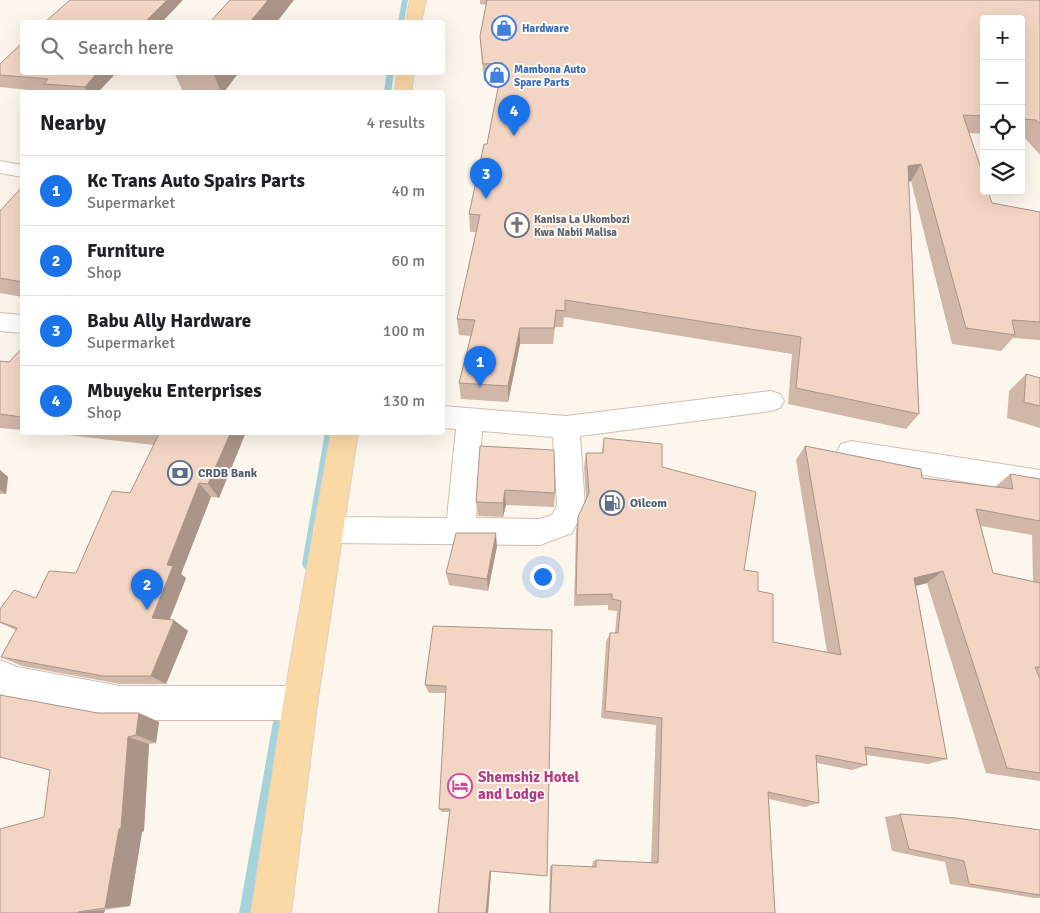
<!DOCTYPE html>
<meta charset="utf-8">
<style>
:root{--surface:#fff;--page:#f2f2f2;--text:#202124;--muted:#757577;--line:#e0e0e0;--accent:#1a73e8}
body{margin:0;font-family:Signika,sans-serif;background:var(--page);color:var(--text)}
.controls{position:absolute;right:15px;top:15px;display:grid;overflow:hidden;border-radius:5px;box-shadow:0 5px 20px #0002}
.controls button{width:45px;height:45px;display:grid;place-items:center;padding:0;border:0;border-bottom:1px solid var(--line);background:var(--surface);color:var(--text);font:25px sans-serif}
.you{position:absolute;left:542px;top:576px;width:18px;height:18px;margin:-12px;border:4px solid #fff;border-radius:50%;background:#1a73e8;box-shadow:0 0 0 8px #1a73e833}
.badge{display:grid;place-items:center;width:32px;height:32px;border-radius:50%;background:var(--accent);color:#fff;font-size:16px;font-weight:700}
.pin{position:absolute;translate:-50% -41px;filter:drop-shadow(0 1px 2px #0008)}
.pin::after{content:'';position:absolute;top:26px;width:18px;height:15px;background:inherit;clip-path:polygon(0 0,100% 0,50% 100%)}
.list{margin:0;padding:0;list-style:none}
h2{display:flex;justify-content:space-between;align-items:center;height:65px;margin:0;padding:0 20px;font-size:21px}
h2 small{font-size:16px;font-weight:400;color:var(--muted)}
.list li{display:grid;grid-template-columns:32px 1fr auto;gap:15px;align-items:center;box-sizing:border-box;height:70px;padding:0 20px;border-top:1px solid var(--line)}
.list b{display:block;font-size:19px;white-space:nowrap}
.list p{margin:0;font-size:16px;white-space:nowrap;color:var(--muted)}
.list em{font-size:16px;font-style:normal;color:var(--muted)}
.icon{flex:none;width:28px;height:28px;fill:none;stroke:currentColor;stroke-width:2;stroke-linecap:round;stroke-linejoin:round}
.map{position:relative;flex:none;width:1040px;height:913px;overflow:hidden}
.search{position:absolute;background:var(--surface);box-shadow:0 5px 20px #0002;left:20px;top:20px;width:425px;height:55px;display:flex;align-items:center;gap:12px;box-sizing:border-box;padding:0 18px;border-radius:5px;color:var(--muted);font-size:19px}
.panel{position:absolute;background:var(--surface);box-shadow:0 5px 20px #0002;left:20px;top:90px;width:425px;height:345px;border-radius:5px}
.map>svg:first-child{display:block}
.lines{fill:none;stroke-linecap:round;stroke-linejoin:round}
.stream{fill:#a5d3da;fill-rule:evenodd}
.minor-casing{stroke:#d1beb0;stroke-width:2}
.major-casing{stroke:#dad1cd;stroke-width:2}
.minor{fill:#fff;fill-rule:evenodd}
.major{fill:#fbd9a5;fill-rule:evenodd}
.wall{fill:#d1b7a8;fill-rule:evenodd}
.shaded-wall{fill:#aa9588}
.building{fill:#f3d5c3;stroke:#aa9588}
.labels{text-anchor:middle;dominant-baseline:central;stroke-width:4;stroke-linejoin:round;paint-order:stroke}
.far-shop-label{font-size:11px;font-weight:bold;fill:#366cbe;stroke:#fffaf3;text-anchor:start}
.far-worship-label{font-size:11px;font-weight:bold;fill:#5b616d;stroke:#fffaf3;text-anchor:start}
.service-label{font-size:12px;font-weight:bold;fill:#4e5e75;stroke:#fffaf3;text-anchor:start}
.near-hotel-label{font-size:15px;font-weight:bold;fill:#b23c85;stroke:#fffaf3;text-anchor:start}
</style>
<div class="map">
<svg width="1040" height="913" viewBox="0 0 1040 913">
<rect width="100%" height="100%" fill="#fdf6ec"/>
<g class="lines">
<g class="stream">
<path d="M402,0H408L404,22H398Z"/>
<path d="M387,72H394L391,92H384Z"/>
<path d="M325,432H336L314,564L312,568L308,570L304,568L302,564Z"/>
<path d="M283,698L288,700L290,705L255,913H239L276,705L278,700Z"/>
</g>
<defs>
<g id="minor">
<path d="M0,161L22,165V177L0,173Z"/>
<path d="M0,313L22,315V333L0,331Z"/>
<path d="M771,391L780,394L784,401L780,408L771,411L580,436L585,507L572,533L540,545L328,543L318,539L313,530L318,521L328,517L447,518L456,429L442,428V406L566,416ZM482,431L553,437L557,506L552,515L540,519L476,518Z"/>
<path d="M851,441L1040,470V494L851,463L841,460L837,452L841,444Z"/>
<path d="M0,660L17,667L120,686H284L301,681L313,686L318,698L313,710L284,720H120L17,701L0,694Z"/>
</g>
<g id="major">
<path d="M410,0H426L421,22H406Z"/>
<path d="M397,72H414L411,92H395Z"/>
<path d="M331,432H358L318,698L291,913H251L284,698Z"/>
</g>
</defs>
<use href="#minor" class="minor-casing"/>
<use href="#major" class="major-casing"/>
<use href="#minor" class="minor"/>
<use href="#major" class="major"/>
</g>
<g class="wall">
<path d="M480,0H1040V155L1024,137H1021V19H984V134L969,133L992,203L1040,212V340L1013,338L1001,351L952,344L911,181L909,182L919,414L906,429L788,404L792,354L564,317L563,327H555L553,344H520L508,402L461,399L459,383L471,336L459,335L457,319L476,232H470L469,214L487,144L499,81H484L481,53L480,36L486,5L480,4Z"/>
<path d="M0,64L117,72L98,92H48L0,87Z"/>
<path d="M174,72H239L224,92H183Z"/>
<path d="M22,187V297L0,293V211Z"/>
<path d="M22,348V430L0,428V361L9,362Z"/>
<path d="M1026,374L1040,378V428L1007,418L1009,391Z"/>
<path d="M41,432H246L219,498L211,497L181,574L186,578L170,620L188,631L166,684H120L22,666L1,657L16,630L0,623V609L36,598L76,573L130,493L154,445Z"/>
<path d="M604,438L662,467L744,570L758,591L773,642L827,652L796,460L805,446L922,478L995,487L1010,474L1040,479V781L986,773L927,583L916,586L947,759L928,764L866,755L867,765L852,770L817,763L819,803L805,807L769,799L775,913H549L550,866L552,865L592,867L593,861L596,860L651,863L656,725L601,718L606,642L610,633H615L617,611L608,610V605L574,606L576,530L578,517L586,499L584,467L586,453H602ZM981,526L1032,535L1033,581L993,573Z"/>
<path d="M480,446L555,493L554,507L506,505L503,517L478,516L476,502Z"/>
<path d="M0,470L8,477L6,494H0Z"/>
<path d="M497,546L488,591L449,585L446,573Z"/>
<path d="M433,626L491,872L488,913H438L450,812H442L439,809L446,693H429L425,685Z"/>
<path d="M98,713H139L159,722L156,743L149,744L144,831L142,832L130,906L105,910L104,913H0L44,817L50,770Z"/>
<path d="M900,814L1040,830V898H1034L950,884L945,862L892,851L885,817Z"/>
</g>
<g class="shaded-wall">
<path d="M167,0H183L162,22H145Z"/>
<path d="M268,0H294L277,22H250Z"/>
<path d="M98,72H117L98,92H88L85,87Z"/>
<path d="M213,72H239L224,92H221Z"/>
<path d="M921,164L911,181L898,183L908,166Z"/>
<path d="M520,328V344L508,402V386Z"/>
<path d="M231,432H246L219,498L208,484Z"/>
<path d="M0,470L8,477L6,494L0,490Z"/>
<path d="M199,483L211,497L181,574L186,578L166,628L152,618L167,565Z"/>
<path d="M505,490L506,505L503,517V503Z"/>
<path d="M496,533L497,546L488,591L487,579Z"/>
<path d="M943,571L927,583L899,590L914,578Z"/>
<path d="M174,620L188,631L166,684L151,676Z"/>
<path d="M139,713L159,722L156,743L136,735Z"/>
<path d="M128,737L149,744L144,831L142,832L130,906L105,908Z"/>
<path d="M490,871L491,872L488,913H486Z"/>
<path d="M105,910L104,913H78V912Z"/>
</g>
<g class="building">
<path d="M70,0H167L145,22H45Z"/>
<path d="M230,0H268L250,22H210Z"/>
<path d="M487,0H1040V124L1036,120L1021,119V19H984V116L963,115L984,177V191H988L992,203L1040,212V322L1012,320L1015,335L966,328L921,164L908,166L919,414L796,388L801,337L565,300V311L556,310L554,328H520L508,386L459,383L475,320L457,319L480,215L469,214L484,144H487L503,63L483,64L480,36Z"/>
<path d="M22,43V72H98L85,87L44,84L48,79L0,75V64Z"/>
<path d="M22,187V282L0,278V211Z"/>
<path d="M22,348V417L0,414V361L9,362Z"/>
<path d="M1026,374L1040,378V406L1024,402Z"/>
<path d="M160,432H231L208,484L199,483L167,565L173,566L152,618L174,620L151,676H103L1,657L17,628L0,622V609L14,590L36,598L49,571L76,573L112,491L130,493Z"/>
<path d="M604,438L662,444V467L756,492L744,570L758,572V591L773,594V642L841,655L805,446L921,469L922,478L1013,489L1010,474L1040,479V521L976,509L993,573L1040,583V667H1035L1040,679V773L1007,768L943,571L914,578L947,759L865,747L867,765L816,755L819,803L768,792L775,913H550L552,865L596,867V860L658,863L662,718L605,711L610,633H618L621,601L612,599V594L576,595L578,517L589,493L586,453H603Z"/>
<path d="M480,446L554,450L555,493L505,490L503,503L476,502Z"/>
<path d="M456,533H496L487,579L446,573Z"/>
<path d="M433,626L552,630L547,876L490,871L486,913H438L450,809H439L446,686L425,685Z"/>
<path d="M0,695L98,713H139L136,735L128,737L121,828L119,829L105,908L78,912V913H0V829L44,817L50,770L0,757Z"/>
<path d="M900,814L956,818L1040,830V895L969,884L964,861L909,849Z"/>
</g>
<defs>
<symbol id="shop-ring" viewBox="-11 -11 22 22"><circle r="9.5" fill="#fffaf3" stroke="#3f7fe0" stroke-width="1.5"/><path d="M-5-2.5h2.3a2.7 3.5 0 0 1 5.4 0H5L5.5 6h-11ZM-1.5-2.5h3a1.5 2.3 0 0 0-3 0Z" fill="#3f7fe0"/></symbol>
<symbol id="church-ring" viewBox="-11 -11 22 22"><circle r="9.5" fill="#fffaf3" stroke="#6b7280" stroke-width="1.5"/><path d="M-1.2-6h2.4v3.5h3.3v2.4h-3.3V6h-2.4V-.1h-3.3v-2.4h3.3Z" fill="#6b7280"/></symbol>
<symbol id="bank-ring" viewBox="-11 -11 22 22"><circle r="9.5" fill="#fffaf3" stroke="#5c6f8a" stroke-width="1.5"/><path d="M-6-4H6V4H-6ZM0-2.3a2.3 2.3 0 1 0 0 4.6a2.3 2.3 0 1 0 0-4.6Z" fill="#5c6f8a"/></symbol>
<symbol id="fuel-ring" viewBox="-11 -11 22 22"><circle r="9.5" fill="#fffaf3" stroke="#5c6f8a" stroke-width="1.5"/><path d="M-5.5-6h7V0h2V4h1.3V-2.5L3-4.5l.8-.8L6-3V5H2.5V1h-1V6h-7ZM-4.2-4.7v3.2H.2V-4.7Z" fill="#5c6f8a"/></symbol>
<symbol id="hotel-ring" viewBox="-11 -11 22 22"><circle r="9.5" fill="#fffaf3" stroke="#d1479c" stroke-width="1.5"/><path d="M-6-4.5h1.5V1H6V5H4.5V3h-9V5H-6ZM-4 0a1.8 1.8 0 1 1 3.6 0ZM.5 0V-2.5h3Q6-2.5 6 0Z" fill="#d1479c"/></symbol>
</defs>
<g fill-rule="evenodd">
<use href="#shop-ring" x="490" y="14" width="28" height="28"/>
<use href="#shop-ring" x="483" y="61" width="28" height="28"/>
<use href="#church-ring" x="503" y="211" width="28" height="28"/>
<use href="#bank-ring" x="166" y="459" width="28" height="28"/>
<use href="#fuel-ring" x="598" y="489" width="28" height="28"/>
<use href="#hotel-ring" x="446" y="772" width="28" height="28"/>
</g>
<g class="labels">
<g class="far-shop-label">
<text x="522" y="28">Hardware</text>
<text x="514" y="69">Mambona Auto<tspan x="514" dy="13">Spare Parts</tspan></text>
</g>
<g class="far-worship-label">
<text x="534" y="219">Kanisa La Ukombozi<tspan x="534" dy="13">Kwa Nabii Malisa</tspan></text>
</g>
<g class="service-label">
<text x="198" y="473">CRDB Bank</text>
<text x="630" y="503">Oilcom</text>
</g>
<g class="near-hotel-label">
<text x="478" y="777">Shemshiz Hotel<tspan x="478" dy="17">and Lodge</tspan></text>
</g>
</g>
</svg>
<div class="controls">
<button>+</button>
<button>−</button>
<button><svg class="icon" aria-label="locate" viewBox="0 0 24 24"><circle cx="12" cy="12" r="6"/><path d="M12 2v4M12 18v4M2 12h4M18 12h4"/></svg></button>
<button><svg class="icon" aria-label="layers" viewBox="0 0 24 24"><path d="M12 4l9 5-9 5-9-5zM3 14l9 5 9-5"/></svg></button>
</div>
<div class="you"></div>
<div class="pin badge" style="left:480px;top:387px">1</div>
<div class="pin badge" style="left:147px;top:610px">2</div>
<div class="pin badge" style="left:486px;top:199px">3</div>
<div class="pin badge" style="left:514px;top:136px">4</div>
<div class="search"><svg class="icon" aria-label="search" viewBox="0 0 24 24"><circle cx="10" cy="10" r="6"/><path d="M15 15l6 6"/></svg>Search here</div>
<section class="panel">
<h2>Nearby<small>4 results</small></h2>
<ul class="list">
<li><span class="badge">1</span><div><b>Kc Trans Auto Spairs Parts</b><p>Supermarket</p></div><em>40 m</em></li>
<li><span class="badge">2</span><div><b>Furniture</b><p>Shop</p></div><em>60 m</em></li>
<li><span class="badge">3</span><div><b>Babu Ally Hardware</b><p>Supermarket</p></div><em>100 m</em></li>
<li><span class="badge">4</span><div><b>Mbuyeku Enterprises</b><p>Shop</p></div><em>130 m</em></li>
</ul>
</section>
</div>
